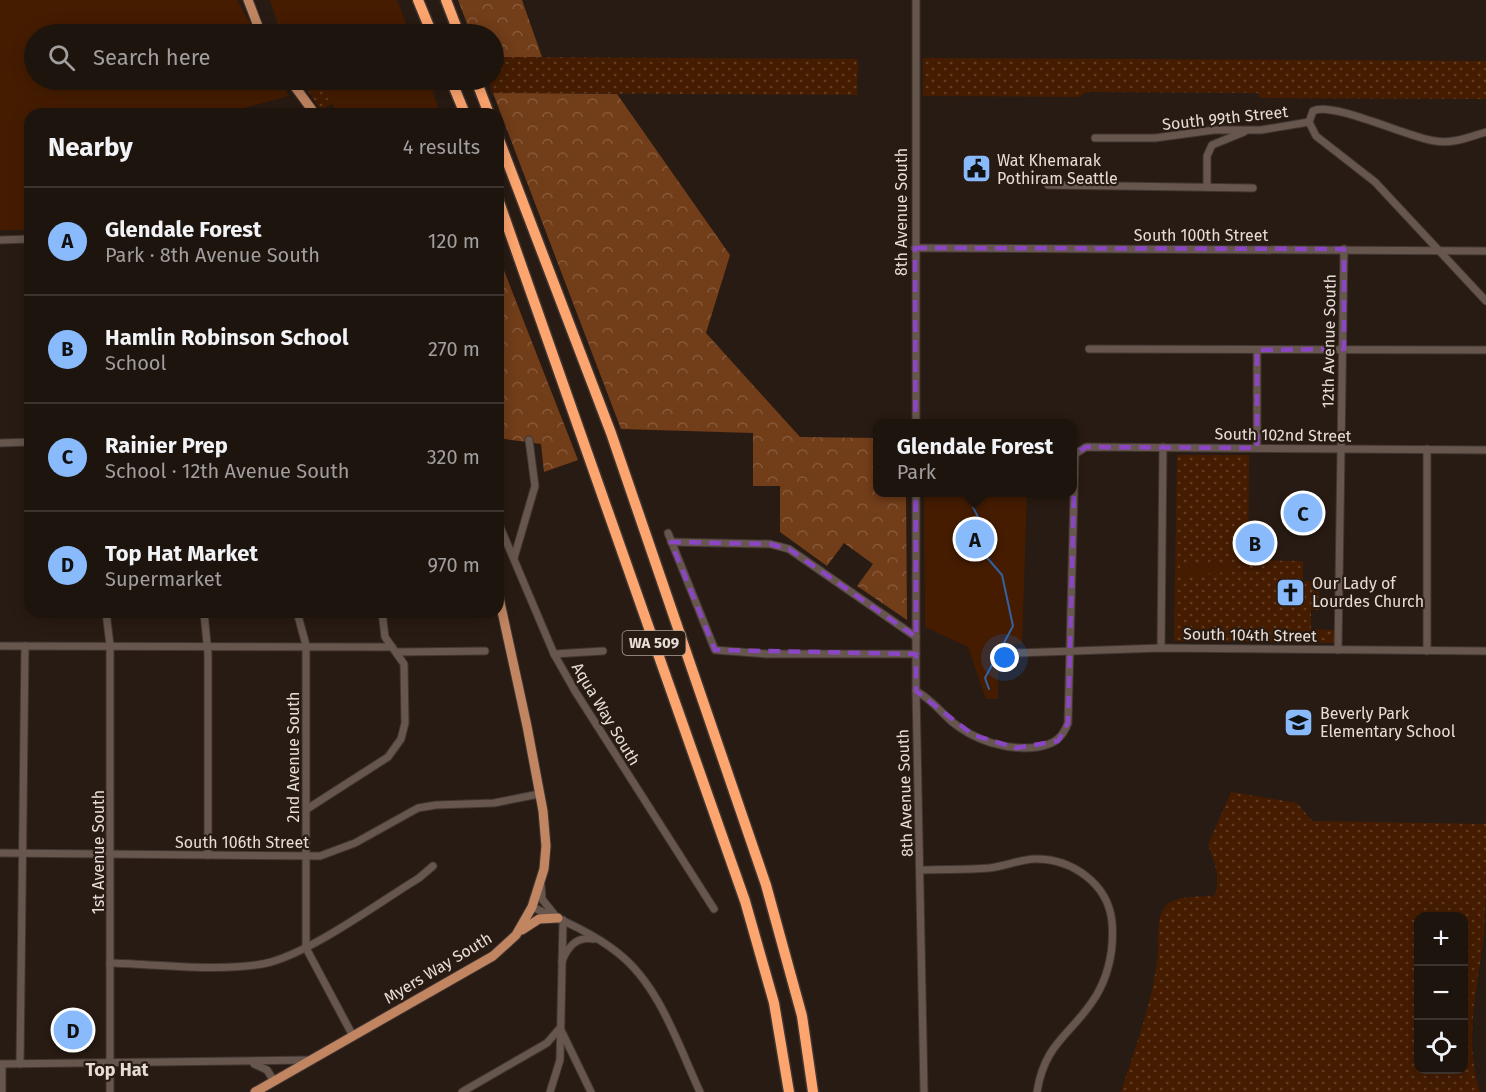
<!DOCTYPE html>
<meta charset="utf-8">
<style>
:root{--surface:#1e140e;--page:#2b211c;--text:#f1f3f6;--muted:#a19e9e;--line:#3c332e;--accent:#89bafc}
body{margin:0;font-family:"Fira Sans",sans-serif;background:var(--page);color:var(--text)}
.controls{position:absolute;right:18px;bottom:18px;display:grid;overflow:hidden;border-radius:12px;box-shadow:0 3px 15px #0003}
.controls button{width:54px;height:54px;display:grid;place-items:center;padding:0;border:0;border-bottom:2px solid var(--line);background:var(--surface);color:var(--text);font:30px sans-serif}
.you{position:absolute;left:1005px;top:658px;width:21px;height:21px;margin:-15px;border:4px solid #fff;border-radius:50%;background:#1a73e8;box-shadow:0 0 0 9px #1a73e833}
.badge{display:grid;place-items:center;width:39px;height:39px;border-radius:50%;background:var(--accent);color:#111;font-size:20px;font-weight:700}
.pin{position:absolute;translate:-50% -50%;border:3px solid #fff;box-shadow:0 2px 6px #0006}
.popup{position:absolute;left:873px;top:419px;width:204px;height:78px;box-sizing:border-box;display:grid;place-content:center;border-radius:12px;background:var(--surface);filter:drop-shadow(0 2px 4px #0005);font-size:20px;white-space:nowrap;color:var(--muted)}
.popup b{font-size:22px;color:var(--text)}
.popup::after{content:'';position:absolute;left:50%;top:100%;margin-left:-12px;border:12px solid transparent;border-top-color:var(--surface)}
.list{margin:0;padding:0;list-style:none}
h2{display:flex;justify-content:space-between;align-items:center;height:78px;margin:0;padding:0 24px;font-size:26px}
h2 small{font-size:20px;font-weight:400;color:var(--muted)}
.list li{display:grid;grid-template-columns:39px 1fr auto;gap:18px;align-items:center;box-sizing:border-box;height:108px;padding:0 24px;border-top:2px solid var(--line)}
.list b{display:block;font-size:22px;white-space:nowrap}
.list p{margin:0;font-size:20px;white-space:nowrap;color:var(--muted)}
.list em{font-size:20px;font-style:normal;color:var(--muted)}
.icon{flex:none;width:33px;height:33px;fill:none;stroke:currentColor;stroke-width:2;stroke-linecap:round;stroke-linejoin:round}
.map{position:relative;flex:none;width:1486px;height:1092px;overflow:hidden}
.search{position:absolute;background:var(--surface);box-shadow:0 3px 15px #0003;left:24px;top:24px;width:480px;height:66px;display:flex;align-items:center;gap:15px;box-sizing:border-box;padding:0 21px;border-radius:33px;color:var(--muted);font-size:22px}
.panel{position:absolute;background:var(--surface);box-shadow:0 3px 15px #0003;left:24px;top:108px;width:480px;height:510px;border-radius:18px}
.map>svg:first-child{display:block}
.grass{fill:url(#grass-dots);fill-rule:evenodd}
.forest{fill:url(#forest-crowns)}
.park{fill:#451c00}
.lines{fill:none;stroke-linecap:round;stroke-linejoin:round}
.stream{stroke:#3462a0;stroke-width:2}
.minor-casing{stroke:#403531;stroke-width:9}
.major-casing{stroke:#403531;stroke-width:11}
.highway-casing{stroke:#403531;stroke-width:13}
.minor{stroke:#66564d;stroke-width:7}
.major{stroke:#c18561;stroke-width:9}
.highway{stroke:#fda56e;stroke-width:10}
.marked{fill:none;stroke:#8b47c3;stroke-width:4.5;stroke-dasharray:12 8;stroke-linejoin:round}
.labels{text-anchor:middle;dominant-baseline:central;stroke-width:4.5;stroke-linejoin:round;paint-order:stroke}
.shield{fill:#281b13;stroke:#aea39c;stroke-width:1.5}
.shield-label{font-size:15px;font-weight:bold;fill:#e7ddd7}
.street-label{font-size:16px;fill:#e7ddd7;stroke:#281b13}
.poi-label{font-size:16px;fill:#e7ddd7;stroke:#281b13;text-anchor:start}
.neighbourhood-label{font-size:18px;font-weight:bold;fill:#e7ddd7;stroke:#281b13}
</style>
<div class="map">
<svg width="1486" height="1092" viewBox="0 0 1486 1092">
<defs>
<pattern id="grass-dots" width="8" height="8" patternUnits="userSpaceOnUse" patternTransform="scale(1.5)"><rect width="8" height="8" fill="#451c00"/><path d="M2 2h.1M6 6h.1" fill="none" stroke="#603d24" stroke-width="1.8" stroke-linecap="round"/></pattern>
<pattern id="forest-crowns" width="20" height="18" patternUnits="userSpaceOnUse" patternTransform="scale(1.5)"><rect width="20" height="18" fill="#723d19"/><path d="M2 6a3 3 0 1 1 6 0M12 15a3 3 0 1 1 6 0" fill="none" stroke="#86593a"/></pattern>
</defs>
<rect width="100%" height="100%" fill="#281b13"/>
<g class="grass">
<path d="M494,57L858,59L857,95L493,93L488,80H494Z"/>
<path d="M923,58L1486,61V99L1259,98L1258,93L1087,92L1078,97L923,96Z"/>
<path d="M301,80H429L435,92H350L321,111Z"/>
<path d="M1177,455H1249L1248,560L1303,561V581H1319V610H1311V629L1335,630L1334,643L1174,641Z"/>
<path d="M1231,792L1297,803L1312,821L1486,824C1486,860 1486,897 1484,934C1478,987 1463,1040 1480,1092H1121C1135,1047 1154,1000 1158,952C1159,938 1156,918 1165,907C1174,895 1200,897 1214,896C1222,882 1214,859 1208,845ZM1418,916H1464V1070H1418Z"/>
</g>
<g class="forest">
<path d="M458,0H522L542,57H494V34H471Z"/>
<path d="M493,93L617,94L730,255L706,333L800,437L877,438L878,492L906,493L907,620L857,586L873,564L844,543L827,566L780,532V486H753V433L621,429Z"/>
<path d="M498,255L578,460L544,472L541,444L498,438Z"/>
</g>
<g class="park">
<path d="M0,0H237L256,34H34V80H280L289,96L222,114H30V230H0Z"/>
<path d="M270,0H397L410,34H281Z"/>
<path d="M313,80H428L441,114H337L332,103Z"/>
<path d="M924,493H1027L1022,644L998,646V699H986L968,647L925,627Z"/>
<path d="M1229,565V572L1180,576V566Z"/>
</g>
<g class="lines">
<path class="stream" d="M975,492L973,507L980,521L983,553L1002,575L1013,626L985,678L989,689"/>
<defs>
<g id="minor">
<path d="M1309,122L1316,136L1375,182L1486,301"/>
<path d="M1095,138H1155L1214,130H1261L1309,122L1313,111C1333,101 1409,138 1435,141C1453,144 1469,137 1486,132"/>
<path d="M1048,185L1253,188"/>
<path d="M1207,187V156L1212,145L1244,132"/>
<path d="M0,240L30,239"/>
<path d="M915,248L1486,251"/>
<path d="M1089,349L1486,350"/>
<path d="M916,424V0"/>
<path d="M0,443L30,442"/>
<path d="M1257,448V350"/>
<path d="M916,492V691L924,1092"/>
<path d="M498,522L554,654L575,691L714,909"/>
<path d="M668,533L715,650L767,654H916"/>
<path d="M671,542L770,544L789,549L916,637"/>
<path d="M514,558L535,486L529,440"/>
<path d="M106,612L110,645V1092"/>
<path d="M204,612L208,654V855"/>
<path d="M297,612L306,645V948L353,1036"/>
<path d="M0,646L392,647"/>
<path d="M1161,648L1163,447"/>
<path d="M1338,650L1344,249"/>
<path d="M1427,651V449"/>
<path d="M398,652L485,651"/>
<path d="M1013,653L1161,648L1486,651"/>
<path d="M554,654L603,651"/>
<path d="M916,691C931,699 939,710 951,721C975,741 1007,751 1038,747C1054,744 1062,739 1068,723L1075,454L1086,447L1486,450"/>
<path d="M307,809L388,757L401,739L405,723L404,664L385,637L382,612"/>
<path d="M0,853L320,856L355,843L418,808L436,805L494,803L539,794"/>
<path d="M921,870C944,869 967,870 989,868C1005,866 1019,860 1034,859C1071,858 1108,883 1112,922C1114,948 1109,974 1096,996C1072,1035 1045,1041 1037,1092"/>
<path d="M541,885L542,899L554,914"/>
<path d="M532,907C562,920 593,933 618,953C660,986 678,1045 700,1092"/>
<path d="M562,961C568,946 577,936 594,939"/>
<path d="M110,963C155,964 230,973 271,962C316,949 378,903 419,878L433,866"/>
<path d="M0,1064L309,1060"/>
<path d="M20,1064L25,646"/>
<path d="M254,1064L267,1070L274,1081"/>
<path d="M2,1092V1064"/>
<path d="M462,1092L547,1043L560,1028L591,1092"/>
<path d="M550,1092L560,1060L563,920"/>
</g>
<g id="major">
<path d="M248,0L261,34"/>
<path d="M290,80L315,114"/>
<path d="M522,930L539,919L558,918"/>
<path d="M255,1092L493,956L516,935L532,907L544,869L546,846L543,811L527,726L498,593"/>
</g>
<g id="highway">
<path d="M418,0L432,34"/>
<path d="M446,0L459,34"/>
<path d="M451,80L465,114"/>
<path d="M476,80L489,114"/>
<path d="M498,137L611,433L766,885L802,1016L813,1092"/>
<path d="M498,199L745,901L774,1003L789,1092"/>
</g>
</defs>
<use href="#minor" class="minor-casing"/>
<use href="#major" class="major-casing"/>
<use href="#highway" class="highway-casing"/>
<use href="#minor" class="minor"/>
<use href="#major" class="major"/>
<use href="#highway" class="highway"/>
</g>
<path class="marked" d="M915,248L1344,249V349L1257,350V448L1086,447L1075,454L1068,723L1058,741L1016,748L973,735L916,691V654L715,650L671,542L770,544L789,549L916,637Z"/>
<defs>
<symbol id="civic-square" viewBox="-11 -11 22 22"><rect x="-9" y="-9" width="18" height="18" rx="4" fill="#89bafc" stroke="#281b13"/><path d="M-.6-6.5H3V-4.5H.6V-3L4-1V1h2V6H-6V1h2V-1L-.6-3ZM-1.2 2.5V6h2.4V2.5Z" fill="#111"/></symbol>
<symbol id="church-square" viewBox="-11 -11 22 22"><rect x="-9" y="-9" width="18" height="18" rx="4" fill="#89bafc" stroke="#281b13"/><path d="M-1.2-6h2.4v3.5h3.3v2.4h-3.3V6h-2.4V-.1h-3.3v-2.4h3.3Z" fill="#111"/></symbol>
<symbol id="school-square" viewBox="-11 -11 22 22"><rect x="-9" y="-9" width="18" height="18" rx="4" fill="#89bafc" stroke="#281b13"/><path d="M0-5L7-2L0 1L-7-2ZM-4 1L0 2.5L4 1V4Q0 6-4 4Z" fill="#111"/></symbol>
</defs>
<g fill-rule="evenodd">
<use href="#civic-square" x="960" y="152" width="33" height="33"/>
<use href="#church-square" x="1274" y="576" width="33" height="33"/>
<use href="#school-square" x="1282" y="706" width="33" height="33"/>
</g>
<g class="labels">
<rect class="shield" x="622.5" y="631" width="63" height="24" rx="4.5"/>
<g class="shield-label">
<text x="654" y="643">WA 509</text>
</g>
<g class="street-label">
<text transform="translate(1225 118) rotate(-6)">South 99th Street</text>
<text transform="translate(901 212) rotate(-90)">8th Avenue South</text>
<text x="1201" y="235">South 100th Street</text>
<text transform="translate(1329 341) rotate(-89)">12th Avenue South</text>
<text transform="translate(1283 435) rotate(1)">South 102nd Street</text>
<text transform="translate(1250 635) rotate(1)">South 104th Street</text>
<text transform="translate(606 714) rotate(59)">Aqua Way South</text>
<text transform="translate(293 757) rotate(-90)">2nd Avenue South</text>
<text transform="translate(905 793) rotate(-92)">8th Avenue South</text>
<text x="242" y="842">South 106th Street</text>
<text transform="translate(98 852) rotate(-90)">1st Avenue South</text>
<text transform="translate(438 968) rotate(-31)">Myers Way South</text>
</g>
<g class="poi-label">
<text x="997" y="160">Wat Khemarak<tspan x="997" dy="18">Pothiram Seattle</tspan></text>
<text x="1312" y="583">Our Lady of<tspan x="1312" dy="18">Lourdes Church</tspan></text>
<text x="1320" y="713">Beverly Park<tspan x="1320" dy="18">Elementary School</tspan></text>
</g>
<g class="neighbourhood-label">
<text x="117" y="1070">Top Hat</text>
</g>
</g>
</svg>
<div class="controls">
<button>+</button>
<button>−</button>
<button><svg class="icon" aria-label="locate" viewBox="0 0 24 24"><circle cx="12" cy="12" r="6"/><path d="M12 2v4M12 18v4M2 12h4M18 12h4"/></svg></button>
</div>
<div class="you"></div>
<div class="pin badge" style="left:975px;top:539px">A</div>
<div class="popup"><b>Glendale Forest</b>Park</div>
<div class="pin badge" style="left:1255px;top:543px">B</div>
<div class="pin badge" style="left:1303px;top:513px">C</div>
<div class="pin badge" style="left:73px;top:1030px">D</div>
<div class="search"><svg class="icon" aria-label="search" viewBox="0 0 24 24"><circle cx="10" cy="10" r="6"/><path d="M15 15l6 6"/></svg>Search here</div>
<section class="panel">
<h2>Nearby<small>4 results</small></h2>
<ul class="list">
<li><span class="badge">A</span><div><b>Glendale Forest</b><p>Park · 8th Avenue South</p></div><em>120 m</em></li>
<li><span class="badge">B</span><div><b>Hamlin Robinson School</b><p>School</p></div><em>270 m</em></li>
<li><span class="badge">C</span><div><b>Rainier Prep</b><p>School · 12th Avenue South</p></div><em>320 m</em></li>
<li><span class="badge">D</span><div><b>Top Hat Market</b><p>Supermarket</p></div><em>970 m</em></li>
</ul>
</section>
</div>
